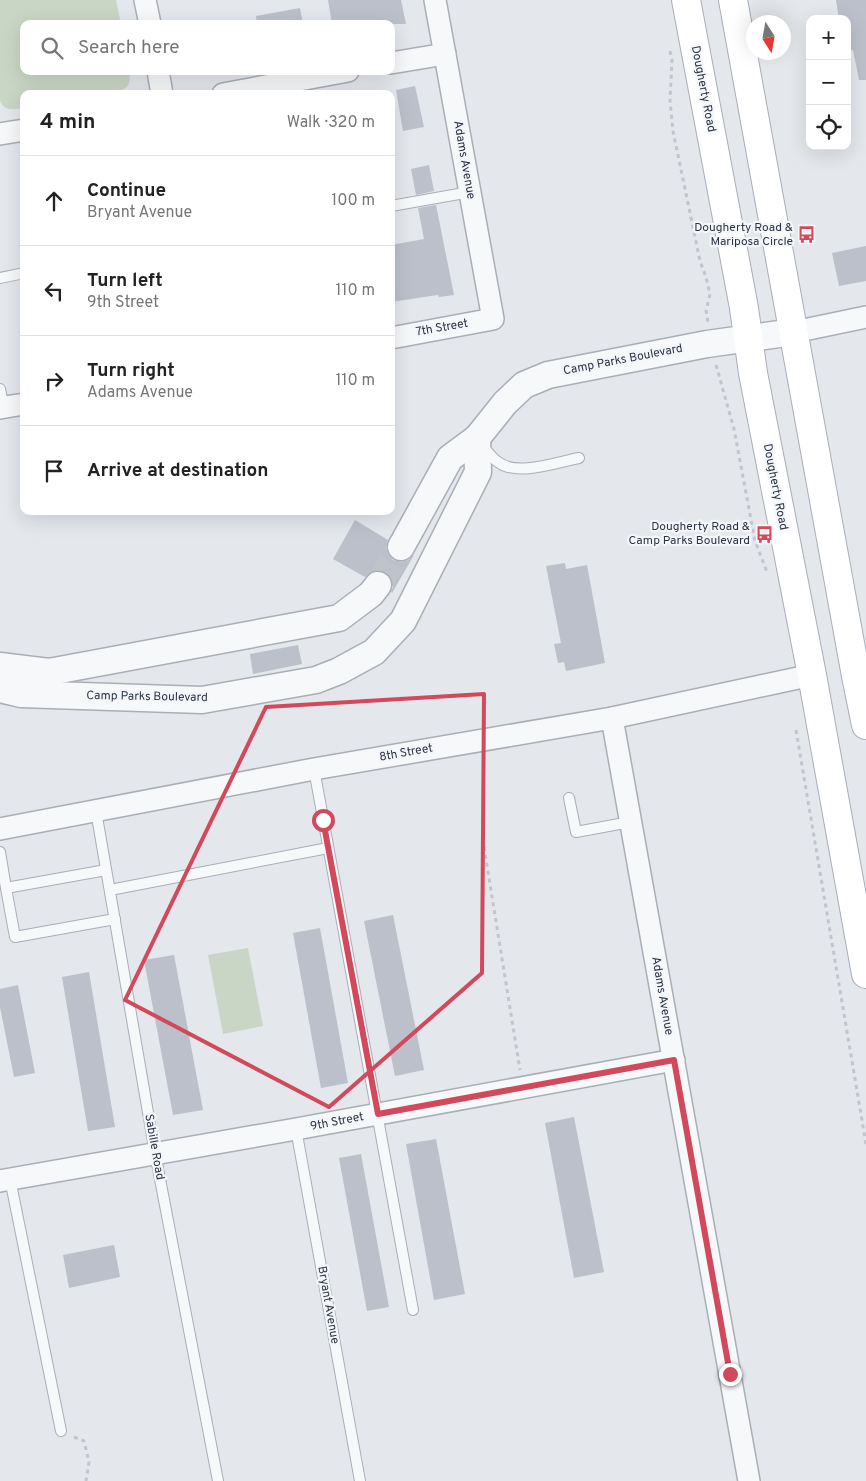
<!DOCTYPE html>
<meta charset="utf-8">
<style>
:root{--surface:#fff;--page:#f6f6f6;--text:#222;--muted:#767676;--line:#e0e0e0}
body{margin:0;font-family:Overpass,sans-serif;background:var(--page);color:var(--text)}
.controls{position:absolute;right:15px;top:15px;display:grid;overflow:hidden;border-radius:10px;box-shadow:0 5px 20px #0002}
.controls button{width:45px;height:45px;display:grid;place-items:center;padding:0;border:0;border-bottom:1px solid var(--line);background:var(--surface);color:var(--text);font:25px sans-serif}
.compass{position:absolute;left:746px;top:15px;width:45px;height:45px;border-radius:50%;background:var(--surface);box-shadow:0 5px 20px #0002;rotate:169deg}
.stop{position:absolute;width:15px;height:15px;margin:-11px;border:4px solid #d1495b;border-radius:50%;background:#fff}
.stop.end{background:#d1495b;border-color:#fff;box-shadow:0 1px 5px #0008}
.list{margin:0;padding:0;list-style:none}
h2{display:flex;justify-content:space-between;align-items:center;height:65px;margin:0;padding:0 20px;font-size:21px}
h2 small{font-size:16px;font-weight:400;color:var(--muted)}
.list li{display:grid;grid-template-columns:32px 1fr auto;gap:15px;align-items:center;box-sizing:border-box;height:90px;padding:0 20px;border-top:1px solid var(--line)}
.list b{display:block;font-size:19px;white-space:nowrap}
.list p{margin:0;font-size:16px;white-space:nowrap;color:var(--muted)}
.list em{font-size:16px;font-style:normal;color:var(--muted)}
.icon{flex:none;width:28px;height:28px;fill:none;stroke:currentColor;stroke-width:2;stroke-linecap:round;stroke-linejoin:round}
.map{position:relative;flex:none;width:866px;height:1481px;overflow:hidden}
.search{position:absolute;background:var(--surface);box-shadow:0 5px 20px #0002;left:20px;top:20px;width:375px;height:55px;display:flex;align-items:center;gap:12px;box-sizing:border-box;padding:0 18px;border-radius:10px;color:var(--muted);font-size:19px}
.panel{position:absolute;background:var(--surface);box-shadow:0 5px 20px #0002;left:20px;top:90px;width:375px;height:425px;border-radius:10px}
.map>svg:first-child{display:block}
.green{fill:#c9d6c5}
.building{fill:#bbc0ca}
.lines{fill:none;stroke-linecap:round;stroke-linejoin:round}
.tertiary-tunnel{stroke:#bfc3cb;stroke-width:26;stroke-dasharray:26 13;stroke-linecap:butt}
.service-casing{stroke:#a9aeb7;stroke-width:12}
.minor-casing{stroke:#a9aeb7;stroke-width:24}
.tertiary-casing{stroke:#a9aeb7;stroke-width:29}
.secondary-casing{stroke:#a9aeb7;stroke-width:30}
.path{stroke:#c2c5cb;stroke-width:3;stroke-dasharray:4 4;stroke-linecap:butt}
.service{stroke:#f7f8fa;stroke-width:10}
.minor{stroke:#f7f8fa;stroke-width:21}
.tertiary{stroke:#f7f8fa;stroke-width:26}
.secondary{stroke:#fff;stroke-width:28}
.route{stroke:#d1495b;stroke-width:6}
.marked{fill:none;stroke:#d1495b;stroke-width:4;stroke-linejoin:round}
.labels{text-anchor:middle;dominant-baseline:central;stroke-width:4.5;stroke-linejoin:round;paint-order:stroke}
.street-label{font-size:12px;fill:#2b3445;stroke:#f4f6f9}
.poi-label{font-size:12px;fill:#2b3445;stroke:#f4f6f9;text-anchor:end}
</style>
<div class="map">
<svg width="866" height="1481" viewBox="0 0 866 1481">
<rect width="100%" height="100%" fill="#e4e7ec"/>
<g class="green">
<path d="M0,0H116L121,24H24V71H129C130,77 131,85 124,89C107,98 46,94 24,94V108C14,109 5,112 0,101Z"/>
<path d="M248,948L263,1026L223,1034L208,955Z"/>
</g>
<g class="building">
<path d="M328,0H401L406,24H332Z"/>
<path d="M836,0H866V80H859L853,50L847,51V19H839Z"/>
<path d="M300,8L303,24H257L256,16Z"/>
<path d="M415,86L424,127L403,131L396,90Z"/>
<path d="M429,165L434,191L416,195L411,169Z"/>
<path d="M436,205L454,295L439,297L438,295L391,302V245L424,239L418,208Z"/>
<path d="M866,246V281L839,286L832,253Z"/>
<path d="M355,520L388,540L386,548L388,554L393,560L402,562L408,560L414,555L392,593L391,592L393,587L392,580L387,573L380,570L373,571L365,577L333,559Z"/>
<path d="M565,563L566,569L587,565L605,663L566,671L564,662L558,663L554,644L561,643L546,566Z"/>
<path d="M298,645L302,664L253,674L250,654Z"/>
<path d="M393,915L424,1070L395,1076L364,921Z"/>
<path d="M320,928L348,1083L321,1088L293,933Z"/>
<path d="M174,955L203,1110L173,1115L144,960Z"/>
<path d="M89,972L115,1127L88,1131L62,977Z"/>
<path d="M18,985L35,1073L14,1077L0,1007V989Z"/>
<path d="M574,1117L604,1272L574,1278L545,1123Z"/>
<path d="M436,1139L465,1294L434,1300L406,1144Z"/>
<path d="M361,1154L389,1307L367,1311L339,1158Z"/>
<path d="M114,1245L120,1277L69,1288L63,1255Z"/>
</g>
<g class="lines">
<path class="tertiary-tunnel" d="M378,585L401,547"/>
<defs>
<g id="service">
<path d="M391,206L470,192"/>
<path d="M0,278L24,273"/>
<path d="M0,389L4,408"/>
<path d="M482,445C487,451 492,458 498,462C517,477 557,462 579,458"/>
<path d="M314,769L413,1310"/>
<path d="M569,798L576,832L630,822"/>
<path d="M96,811L155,1153L218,1481"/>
<path d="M0,852L6,888"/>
<path d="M106,870L6,888L15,937L115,919"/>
<path d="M110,890L328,848"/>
<path d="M296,1129L360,1481"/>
<path d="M10,1179L61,1431"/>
</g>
<g id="minor">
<path d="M145,0L150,24"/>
<path d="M391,63L445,54"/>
<path d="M158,71L162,94"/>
<path d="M223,94L348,71"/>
<path d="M0,134L24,130"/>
<path d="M794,332L866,317"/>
<path d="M391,338L493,319L435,0"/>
<path d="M0,408L24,404"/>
<path d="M612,718L749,1481"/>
<path d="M0,829L314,769L612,718L812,675"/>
<path d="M0,1181L296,1129L674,1060"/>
</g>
<g id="tertiary">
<path d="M401,547L450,458L477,438L505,403L524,385L548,375L707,344L794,332"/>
<path d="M0,666L49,672L339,618L371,594L378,585"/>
<path d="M0,689L21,694L202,700L316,680L339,671L374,652L403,621L478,472L477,438"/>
</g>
<g id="secondary">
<path d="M686,0L744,308L753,373L812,675L866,974"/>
<path d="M733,0L856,676L866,725"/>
</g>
</defs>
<use href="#service" class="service-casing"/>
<use href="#minor" class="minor-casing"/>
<use href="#tertiary" class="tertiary-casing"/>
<use href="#secondary" class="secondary-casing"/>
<g class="path">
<path d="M391,37L392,43"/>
<path d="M670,51L672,60L670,101L673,131L700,261L706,277L710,294L706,311L708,322"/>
<path d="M716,365L734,429L755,541L767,572"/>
<path d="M796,730L866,1144"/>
<path d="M484,847L520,1070"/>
<path d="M74,1437L84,1441L89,1462L86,1481"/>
</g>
<use href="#service" class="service"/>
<use href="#minor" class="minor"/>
<use href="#tertiary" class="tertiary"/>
<use href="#secondary" class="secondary"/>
</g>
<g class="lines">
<path class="route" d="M323,820L378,1114L674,1060L730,1374"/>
</g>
<path class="marked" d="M484,694L482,973L329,1107L125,1000L266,707Z"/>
<defs>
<symbol id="bus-bare" viewBox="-9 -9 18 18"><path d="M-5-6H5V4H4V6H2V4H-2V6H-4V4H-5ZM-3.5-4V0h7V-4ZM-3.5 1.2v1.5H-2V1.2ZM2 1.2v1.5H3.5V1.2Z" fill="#d1495b" stroke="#f4f6f9" stroke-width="2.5" paint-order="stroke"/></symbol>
</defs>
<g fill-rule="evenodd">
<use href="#bus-bare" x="794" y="222" width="25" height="25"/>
<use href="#bus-bare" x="752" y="522" width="25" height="25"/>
</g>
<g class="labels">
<g class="street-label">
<text transform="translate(703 89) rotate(79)">Dougherty Road</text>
<text transform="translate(464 160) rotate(80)">Adams Avenue</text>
<text transform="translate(442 328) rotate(-10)">7th Street</text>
<text transform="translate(623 360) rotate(-11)">Camp Parks Boulevard</text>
<text transform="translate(775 487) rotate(79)">Dougherty Road</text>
<text transform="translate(147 697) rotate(1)">Camp Parks Boulevard</text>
<text transform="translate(406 753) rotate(-10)">8th Street</text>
<text transform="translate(662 996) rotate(80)">Adams Avenue</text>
<text transform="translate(337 1122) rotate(-11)">9th Street</text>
<text transform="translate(154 1147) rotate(80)">Sabille Road</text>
<text transform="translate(328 1305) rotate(80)">Bryant Avenue</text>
</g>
<g class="poi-label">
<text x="793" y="228">Dougherty Road &amp;<tspan x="793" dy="14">Mariposa Circle</tspan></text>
<text x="750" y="527">Dougherty Road &amp;<tspan x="750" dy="14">Camp Parks Boulevard</tspan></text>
</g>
</g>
</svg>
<div class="controls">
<button>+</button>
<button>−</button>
<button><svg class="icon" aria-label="locate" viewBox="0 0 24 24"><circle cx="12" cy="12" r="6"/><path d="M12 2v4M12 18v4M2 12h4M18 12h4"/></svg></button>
</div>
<svg class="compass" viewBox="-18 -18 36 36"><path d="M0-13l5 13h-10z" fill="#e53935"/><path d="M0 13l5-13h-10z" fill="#767676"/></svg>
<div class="stop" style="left:323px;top:820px"></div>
<div class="stop end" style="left:730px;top:1374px"></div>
<div class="search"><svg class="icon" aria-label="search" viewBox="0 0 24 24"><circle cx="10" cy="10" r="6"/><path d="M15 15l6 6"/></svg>Search here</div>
<section class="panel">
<h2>4 min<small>Walk · 320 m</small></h2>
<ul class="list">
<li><svg class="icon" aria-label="ahead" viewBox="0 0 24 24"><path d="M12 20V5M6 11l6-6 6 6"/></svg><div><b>Continue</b><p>Bryant Avenue</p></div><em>100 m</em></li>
<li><svg class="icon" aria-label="left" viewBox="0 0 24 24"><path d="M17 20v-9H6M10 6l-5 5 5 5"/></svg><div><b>Turn left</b><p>9th Street</p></div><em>110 m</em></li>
<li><svg class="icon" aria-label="right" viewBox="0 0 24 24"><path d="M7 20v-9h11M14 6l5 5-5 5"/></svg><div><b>Turn right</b><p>Adams Avenue</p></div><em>110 m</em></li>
<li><svg class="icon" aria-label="arrive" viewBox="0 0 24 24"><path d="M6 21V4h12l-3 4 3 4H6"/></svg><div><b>Arrive at destination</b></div></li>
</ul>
</section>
</div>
